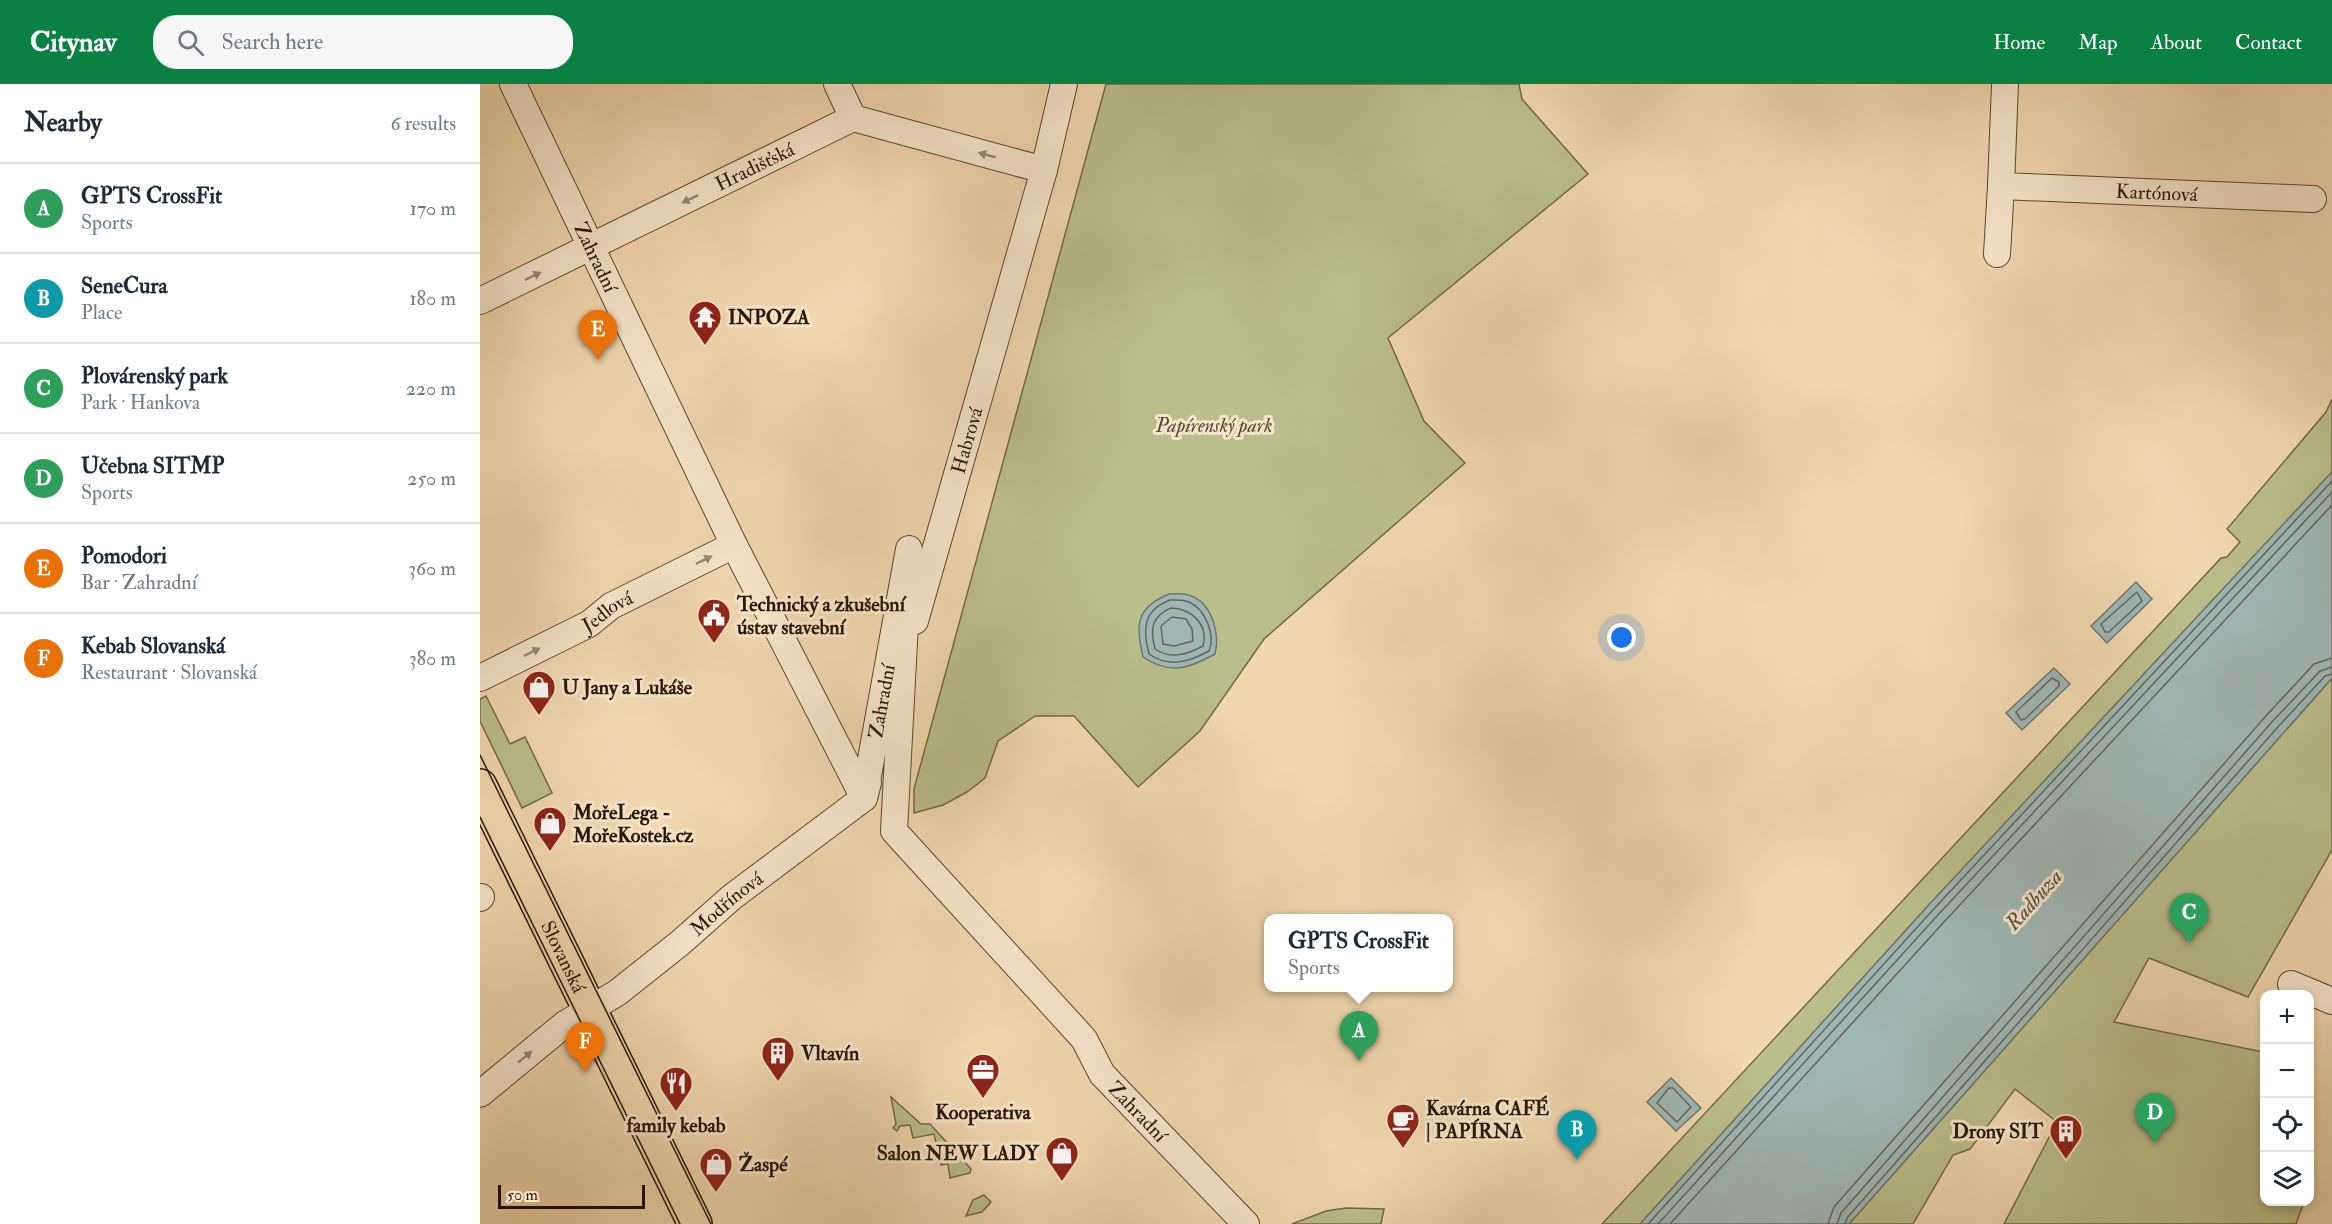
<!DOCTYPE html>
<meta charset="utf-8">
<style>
:root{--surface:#fff;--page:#f6f6f7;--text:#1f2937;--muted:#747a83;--line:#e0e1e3;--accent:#0b8043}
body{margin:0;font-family:"IM FELL Double Pica",serif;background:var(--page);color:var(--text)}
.controls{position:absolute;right:18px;bottom:18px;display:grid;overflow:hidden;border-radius:12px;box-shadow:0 3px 9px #0003}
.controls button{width:54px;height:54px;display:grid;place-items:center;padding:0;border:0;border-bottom:2px solid var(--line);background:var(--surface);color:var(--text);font:30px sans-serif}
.scale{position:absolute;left:18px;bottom:15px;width:147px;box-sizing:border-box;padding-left:6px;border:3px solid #2a1606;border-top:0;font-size:16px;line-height:21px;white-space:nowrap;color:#2a1606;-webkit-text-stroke:4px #f6e5ca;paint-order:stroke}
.you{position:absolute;left:1142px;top:554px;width:21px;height:21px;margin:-15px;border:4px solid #fff;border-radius:50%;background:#1a73e8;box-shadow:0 0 0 9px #1a73e833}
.badge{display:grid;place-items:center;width:39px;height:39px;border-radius:50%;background:var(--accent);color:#fff;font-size:20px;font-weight:700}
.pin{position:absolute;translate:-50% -50px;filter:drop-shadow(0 2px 3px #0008)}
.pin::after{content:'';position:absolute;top:32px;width:21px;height:18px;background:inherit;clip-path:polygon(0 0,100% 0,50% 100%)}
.popup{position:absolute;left:784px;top:830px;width:189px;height:78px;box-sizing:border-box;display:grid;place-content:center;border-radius:12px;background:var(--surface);filter:drop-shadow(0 2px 4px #0005);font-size:20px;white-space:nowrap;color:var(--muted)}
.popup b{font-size:22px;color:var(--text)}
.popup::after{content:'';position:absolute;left:50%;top:100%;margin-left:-12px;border:12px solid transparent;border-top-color:var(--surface)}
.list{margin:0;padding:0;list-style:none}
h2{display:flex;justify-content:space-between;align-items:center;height:78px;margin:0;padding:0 24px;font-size:26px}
h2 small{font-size:20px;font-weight:400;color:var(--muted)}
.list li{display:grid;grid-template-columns:39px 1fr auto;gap:18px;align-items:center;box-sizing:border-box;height:90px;padding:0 24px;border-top:2px solid var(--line)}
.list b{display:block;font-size:22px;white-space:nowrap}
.list p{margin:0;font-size:20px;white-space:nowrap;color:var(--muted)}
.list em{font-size:20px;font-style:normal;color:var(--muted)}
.icon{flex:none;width:33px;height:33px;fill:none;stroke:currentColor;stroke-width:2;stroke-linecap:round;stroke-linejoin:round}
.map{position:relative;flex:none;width:1852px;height:1140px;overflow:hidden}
header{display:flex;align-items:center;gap:36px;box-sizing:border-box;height:84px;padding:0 30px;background:var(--accent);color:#fff}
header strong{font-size:28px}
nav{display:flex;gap:33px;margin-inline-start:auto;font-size:21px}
.search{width:420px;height:54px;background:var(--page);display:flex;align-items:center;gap:15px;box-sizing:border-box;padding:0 21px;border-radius:24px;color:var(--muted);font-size:22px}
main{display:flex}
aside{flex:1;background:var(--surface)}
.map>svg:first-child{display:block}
.green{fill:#babe8a;stroke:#726a48;stroke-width:1.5}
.water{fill:#9eb7b4;stroke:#70776e;stroke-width:1.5}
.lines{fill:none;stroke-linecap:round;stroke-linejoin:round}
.shore{stroke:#64665d;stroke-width:1.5}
.minor-casing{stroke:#5c4630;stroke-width:28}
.major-casing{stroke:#2a1606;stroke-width:36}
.minor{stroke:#f6e5ca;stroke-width:26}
.major{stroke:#f1d7ae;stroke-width:33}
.tram{stroke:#2a1606;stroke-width:1.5}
.oneway{fill:#9a8872}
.labels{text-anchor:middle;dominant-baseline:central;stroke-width:6;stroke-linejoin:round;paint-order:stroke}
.street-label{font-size:20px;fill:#2a1606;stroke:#f6e5ca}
.poi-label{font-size:20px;font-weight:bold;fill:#2a1606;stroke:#f6e5ca;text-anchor:start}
.park-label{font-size:20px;font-style:italic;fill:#55482e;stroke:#f6e5ca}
.water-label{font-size:21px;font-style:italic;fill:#534e43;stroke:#f6e5ca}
</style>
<header>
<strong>Citynav</strong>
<div class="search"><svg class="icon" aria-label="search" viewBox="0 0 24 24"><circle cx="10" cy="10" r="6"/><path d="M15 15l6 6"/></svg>Search here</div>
<nav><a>Home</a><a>Map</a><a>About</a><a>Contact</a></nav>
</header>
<main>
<aside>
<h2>Nearby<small>6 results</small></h2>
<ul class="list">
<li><span class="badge" style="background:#2e9e5b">A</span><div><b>GPTS CrossFit</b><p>Sports</p></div><em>170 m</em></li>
<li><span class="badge" style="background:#0f9aa8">B</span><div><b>SeneCura</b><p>Place</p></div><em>180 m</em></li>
<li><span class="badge" style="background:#2e9e5b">C</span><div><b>Plovárenský park</b><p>Park · Hankova</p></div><em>220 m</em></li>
<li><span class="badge" style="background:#2e9e5b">D</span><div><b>Učebna SITMP</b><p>Sports</p></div><em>250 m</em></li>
<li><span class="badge" style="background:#e8710a">E</span><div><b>Pomodori</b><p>Bar · Zahradní</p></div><em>360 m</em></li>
<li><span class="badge" style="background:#e8710a">F</span><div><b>Kebab Slovanská</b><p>Restaurant · Slovanská</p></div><em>380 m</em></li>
</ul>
</aside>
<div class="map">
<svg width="1852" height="1140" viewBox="0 0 1852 1140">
<rect width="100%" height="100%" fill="#f1d7ae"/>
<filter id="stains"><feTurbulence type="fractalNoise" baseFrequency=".00333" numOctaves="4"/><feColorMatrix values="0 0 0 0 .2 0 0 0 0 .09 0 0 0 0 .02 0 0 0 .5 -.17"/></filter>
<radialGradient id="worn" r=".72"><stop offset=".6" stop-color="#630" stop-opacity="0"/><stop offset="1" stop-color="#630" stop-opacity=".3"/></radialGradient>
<g class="green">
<path d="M626,0H1039L1042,15L1108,90L908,254L944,337L985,379L784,555L720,647L658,703L594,632H555L518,657L505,694L487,708L463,721L434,729V705Z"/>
<path d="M1852,315V388L1446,824L1160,1140H1122L1741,474L1747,473L1760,458L1747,445L1846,328Z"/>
<path d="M1852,594V766L1768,913L1669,874L1634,938L1784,968V1118H1824L1816,1140H1524L1577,1038L1535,1005L1490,1065L1473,1071L1433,1140H1369Z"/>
<path d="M6,612L30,660L45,653L72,709L42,724L0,637V615Z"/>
<path d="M411,1013L441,1040H450L491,1085L490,1089L470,1094L468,1080L461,1081L454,1050L433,1054L430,1041L420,1042L417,1047L413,1044L416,1040Z"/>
<path d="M504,1111L511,1118L502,1128L486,1132L493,1116Z"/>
<path d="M866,1124L904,1125L901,1140H812L846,1127Z"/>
</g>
<g class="water">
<path d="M1852,388V594L1369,1140H1160L1446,824Z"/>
<path d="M1656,498L1672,515L1627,559L1611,542Z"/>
<path d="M689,510C695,510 702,509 708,511C732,517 740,550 735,570C708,585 690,591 663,573C656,541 655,524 689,510Z"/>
<path d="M1574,584L1590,600L1542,646L1526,629Z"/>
<path d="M1191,994L1221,1024L1196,1047L1167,1018Z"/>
</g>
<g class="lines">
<g class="shore">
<path d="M1657,508L1662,517L1629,548H1625L1621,540Z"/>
<path d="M690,516C696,516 703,515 709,518C725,525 736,551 729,567C709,578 689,584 669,570C662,544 664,526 690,516Z"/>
<path d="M691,524C711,524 729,541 723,562C708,570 691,576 675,565C670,546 671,532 691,524Z"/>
<path d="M692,533L706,535L712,545L713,557L694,562L683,560L681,542Z"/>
<path d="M1572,594L1579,598V602L1545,635L1541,636L1536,628Z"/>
<path d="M1189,1004H1193L1211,1023L1197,1038L1177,1019Z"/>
<path d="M1168,1140L1451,828L1852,397"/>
<path d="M1178,1140L1456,833L1852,408"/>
<path d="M1190,1140L1463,839L1852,421"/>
<path d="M1348,1140L1354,1123L1785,633L1834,580L1852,574"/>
<path d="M1357,1140L1361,1129L1791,639L1840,587L1852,583"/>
<path d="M1365,1140L1367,1134L1797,644L1845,592L1852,590"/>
</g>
<defs>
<g id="minor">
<path id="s1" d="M33,0L254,461L384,714L429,465L414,747L604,955L622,990L766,1140"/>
<path d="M357,0L373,34"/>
<path id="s2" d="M1525,0L1521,102L1833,115"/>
<path d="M1517,170L1521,102"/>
<path id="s3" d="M0,217L373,34L564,86"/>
<path id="s4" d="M435,537L564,86L584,0"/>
<path id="s5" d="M0,594L109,540L131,522L254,461"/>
<path d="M0,814L1,813"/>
<path d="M1811,900L1852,917"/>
<path id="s6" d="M0,1010L85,940L137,909L200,859L252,813L384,714L388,699"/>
</g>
<g id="major">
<path id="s7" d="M0,702L215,1140"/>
</g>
</defs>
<use href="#minor" class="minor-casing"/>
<use href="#major" class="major-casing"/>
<use href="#minor" class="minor"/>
<use href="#major" class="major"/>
<g class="tram">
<path d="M0,671L231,1140"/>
<path d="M0,733L200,1140"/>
</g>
</g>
<defs><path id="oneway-solid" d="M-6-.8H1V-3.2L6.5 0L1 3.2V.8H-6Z" transform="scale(1.5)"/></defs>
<g class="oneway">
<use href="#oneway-solid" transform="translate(507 71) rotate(-165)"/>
<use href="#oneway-solid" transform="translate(210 115) rotate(154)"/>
<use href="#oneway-solid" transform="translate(53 192) rotate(-25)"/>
<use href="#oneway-solid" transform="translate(224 476) rotate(-26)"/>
<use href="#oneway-solid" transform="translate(52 568) rotate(-26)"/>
<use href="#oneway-solid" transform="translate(45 973) rotate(-39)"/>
</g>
<defs>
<symbol id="temple-pin" viewBox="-11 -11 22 30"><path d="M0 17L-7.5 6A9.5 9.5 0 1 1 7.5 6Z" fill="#8f2418" stroke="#f6e5ca"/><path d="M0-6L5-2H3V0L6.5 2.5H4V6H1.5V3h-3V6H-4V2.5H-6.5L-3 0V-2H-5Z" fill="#fff"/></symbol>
<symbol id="civic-pin" viewBox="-11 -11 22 30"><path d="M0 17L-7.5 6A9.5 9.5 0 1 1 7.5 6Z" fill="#8f2418" stroke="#f6e5ca"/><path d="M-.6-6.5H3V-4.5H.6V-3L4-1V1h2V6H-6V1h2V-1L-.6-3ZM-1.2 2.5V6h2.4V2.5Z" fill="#fff"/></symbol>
<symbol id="shop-pin" viewBox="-11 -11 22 30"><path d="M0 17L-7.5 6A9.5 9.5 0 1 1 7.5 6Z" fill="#8f2418" stroke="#f6e5ca"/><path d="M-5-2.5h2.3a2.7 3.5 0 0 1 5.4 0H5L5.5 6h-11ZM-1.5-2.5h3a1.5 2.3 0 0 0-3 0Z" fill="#fff"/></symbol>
<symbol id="building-pin" viewBox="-11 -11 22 30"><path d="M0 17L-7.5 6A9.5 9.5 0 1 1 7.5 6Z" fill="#8f2418" stroke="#f6e5ca"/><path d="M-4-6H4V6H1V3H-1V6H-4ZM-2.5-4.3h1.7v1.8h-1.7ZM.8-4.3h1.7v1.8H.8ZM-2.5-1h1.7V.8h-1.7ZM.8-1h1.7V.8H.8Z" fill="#fff"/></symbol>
<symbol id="office-pin" viewBox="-11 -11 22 30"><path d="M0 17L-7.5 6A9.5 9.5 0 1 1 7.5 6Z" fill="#8f2418" stroke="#f6e5ca"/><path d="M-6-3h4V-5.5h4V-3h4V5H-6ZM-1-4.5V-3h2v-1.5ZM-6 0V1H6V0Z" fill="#fff"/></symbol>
<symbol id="restaurant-pin" viewBox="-11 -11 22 30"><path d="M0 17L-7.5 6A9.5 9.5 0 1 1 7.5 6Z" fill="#8f2418" stroke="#f6e5ca"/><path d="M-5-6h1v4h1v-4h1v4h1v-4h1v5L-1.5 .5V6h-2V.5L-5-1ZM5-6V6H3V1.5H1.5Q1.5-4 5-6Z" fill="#fff"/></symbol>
<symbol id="cafe-pin" viewBox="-11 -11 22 30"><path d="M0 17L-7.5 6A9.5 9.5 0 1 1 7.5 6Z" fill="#8f2418" stroke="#f6e5ca"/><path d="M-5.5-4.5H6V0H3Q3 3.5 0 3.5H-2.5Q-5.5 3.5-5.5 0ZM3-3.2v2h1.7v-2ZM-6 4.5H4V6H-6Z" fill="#fff"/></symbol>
</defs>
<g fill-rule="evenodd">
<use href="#temple-pin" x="206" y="214" width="38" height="52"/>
<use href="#civic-pin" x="215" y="512" width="38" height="52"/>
<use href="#shop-pin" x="40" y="584" width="38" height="52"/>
<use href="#shop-pin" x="51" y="720" width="38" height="52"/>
<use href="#building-pin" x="279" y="950" width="38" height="52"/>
<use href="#office-pin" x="484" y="967" width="38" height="52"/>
<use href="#restaurant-pin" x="177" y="980" width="38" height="52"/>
<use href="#cafe-pin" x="904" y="1017" width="38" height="52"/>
<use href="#building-pin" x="1567" y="1028" width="38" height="52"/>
<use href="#shop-pin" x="563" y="1050" width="38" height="52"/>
<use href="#shop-pin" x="217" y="1061" width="38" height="52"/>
</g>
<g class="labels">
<g class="street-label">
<text stroke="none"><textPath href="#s3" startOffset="306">Hradišťská</textPath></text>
<text stroke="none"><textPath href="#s2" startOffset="258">Kartónová</textPath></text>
<text stroke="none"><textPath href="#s1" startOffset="192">Zahradní</textPath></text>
<text stroke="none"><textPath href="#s4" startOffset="188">Habrová</textPath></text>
<text stroke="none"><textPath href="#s5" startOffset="144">Jedlová</textPath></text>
<text stroke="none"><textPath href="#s1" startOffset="894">Zahradní</textPath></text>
<text stroke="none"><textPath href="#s6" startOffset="312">Modřínová</textPath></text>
<text stroke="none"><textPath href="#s7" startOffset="190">Slovanská</textPath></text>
<text stroke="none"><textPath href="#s1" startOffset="1704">Zahradní</textPath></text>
</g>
<g class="poi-label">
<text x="248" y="233">INPOZA</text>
<text x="257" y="520">Technický a zkušební<tspan x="257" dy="23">ústav stavební</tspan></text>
<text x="82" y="603">U Jany a Lukáše</text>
<text x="93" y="728">MořeLega -<tspan x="93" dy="23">MořeKostek.cz</tspan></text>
<text x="321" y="969">Vltavín</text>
<text x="946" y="1024">Kavárna CAFÉ<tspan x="946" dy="23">| PAPÍRNA</tspan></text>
<text x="503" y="1028" text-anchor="middle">Kooperativa</text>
<text x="196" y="1041" text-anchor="middle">family kebab</text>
<text x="1563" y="1047" text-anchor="end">Drony SIT</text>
<text x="559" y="1069" text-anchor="end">Salon NEW LADY</text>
<text x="259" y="1080">Žaspé</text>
</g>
<g class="park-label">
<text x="734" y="341">Papírenský park</text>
</g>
<g class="water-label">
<text transform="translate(1554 816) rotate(-48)">Radbuza</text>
</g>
</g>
<rect width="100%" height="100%" filter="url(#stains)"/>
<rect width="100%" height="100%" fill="url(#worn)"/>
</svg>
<div class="controls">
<button>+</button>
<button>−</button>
<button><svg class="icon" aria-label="locate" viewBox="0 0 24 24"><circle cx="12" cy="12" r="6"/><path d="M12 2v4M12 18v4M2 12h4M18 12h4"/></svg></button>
<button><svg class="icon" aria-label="layers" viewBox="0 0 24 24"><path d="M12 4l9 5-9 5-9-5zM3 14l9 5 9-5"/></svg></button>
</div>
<div class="scale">50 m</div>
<div class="you"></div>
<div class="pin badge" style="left:879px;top:977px;background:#2e9e5b">A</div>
<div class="popup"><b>GPTS CrossFit</b>Sports</div>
<div class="pin badge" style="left:1097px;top:1076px;background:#0f9aa8">B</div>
<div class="pin badge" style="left:1709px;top:859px;background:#2e9e5b">C</div>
<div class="pin badge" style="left:1675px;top:1059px;background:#2e9e5b">D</div>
<div class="pin badge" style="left:118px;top:276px;background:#e8710a">E</div>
<div class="pin badge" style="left:105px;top:988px;background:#e8710a">F</div>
</div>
</main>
